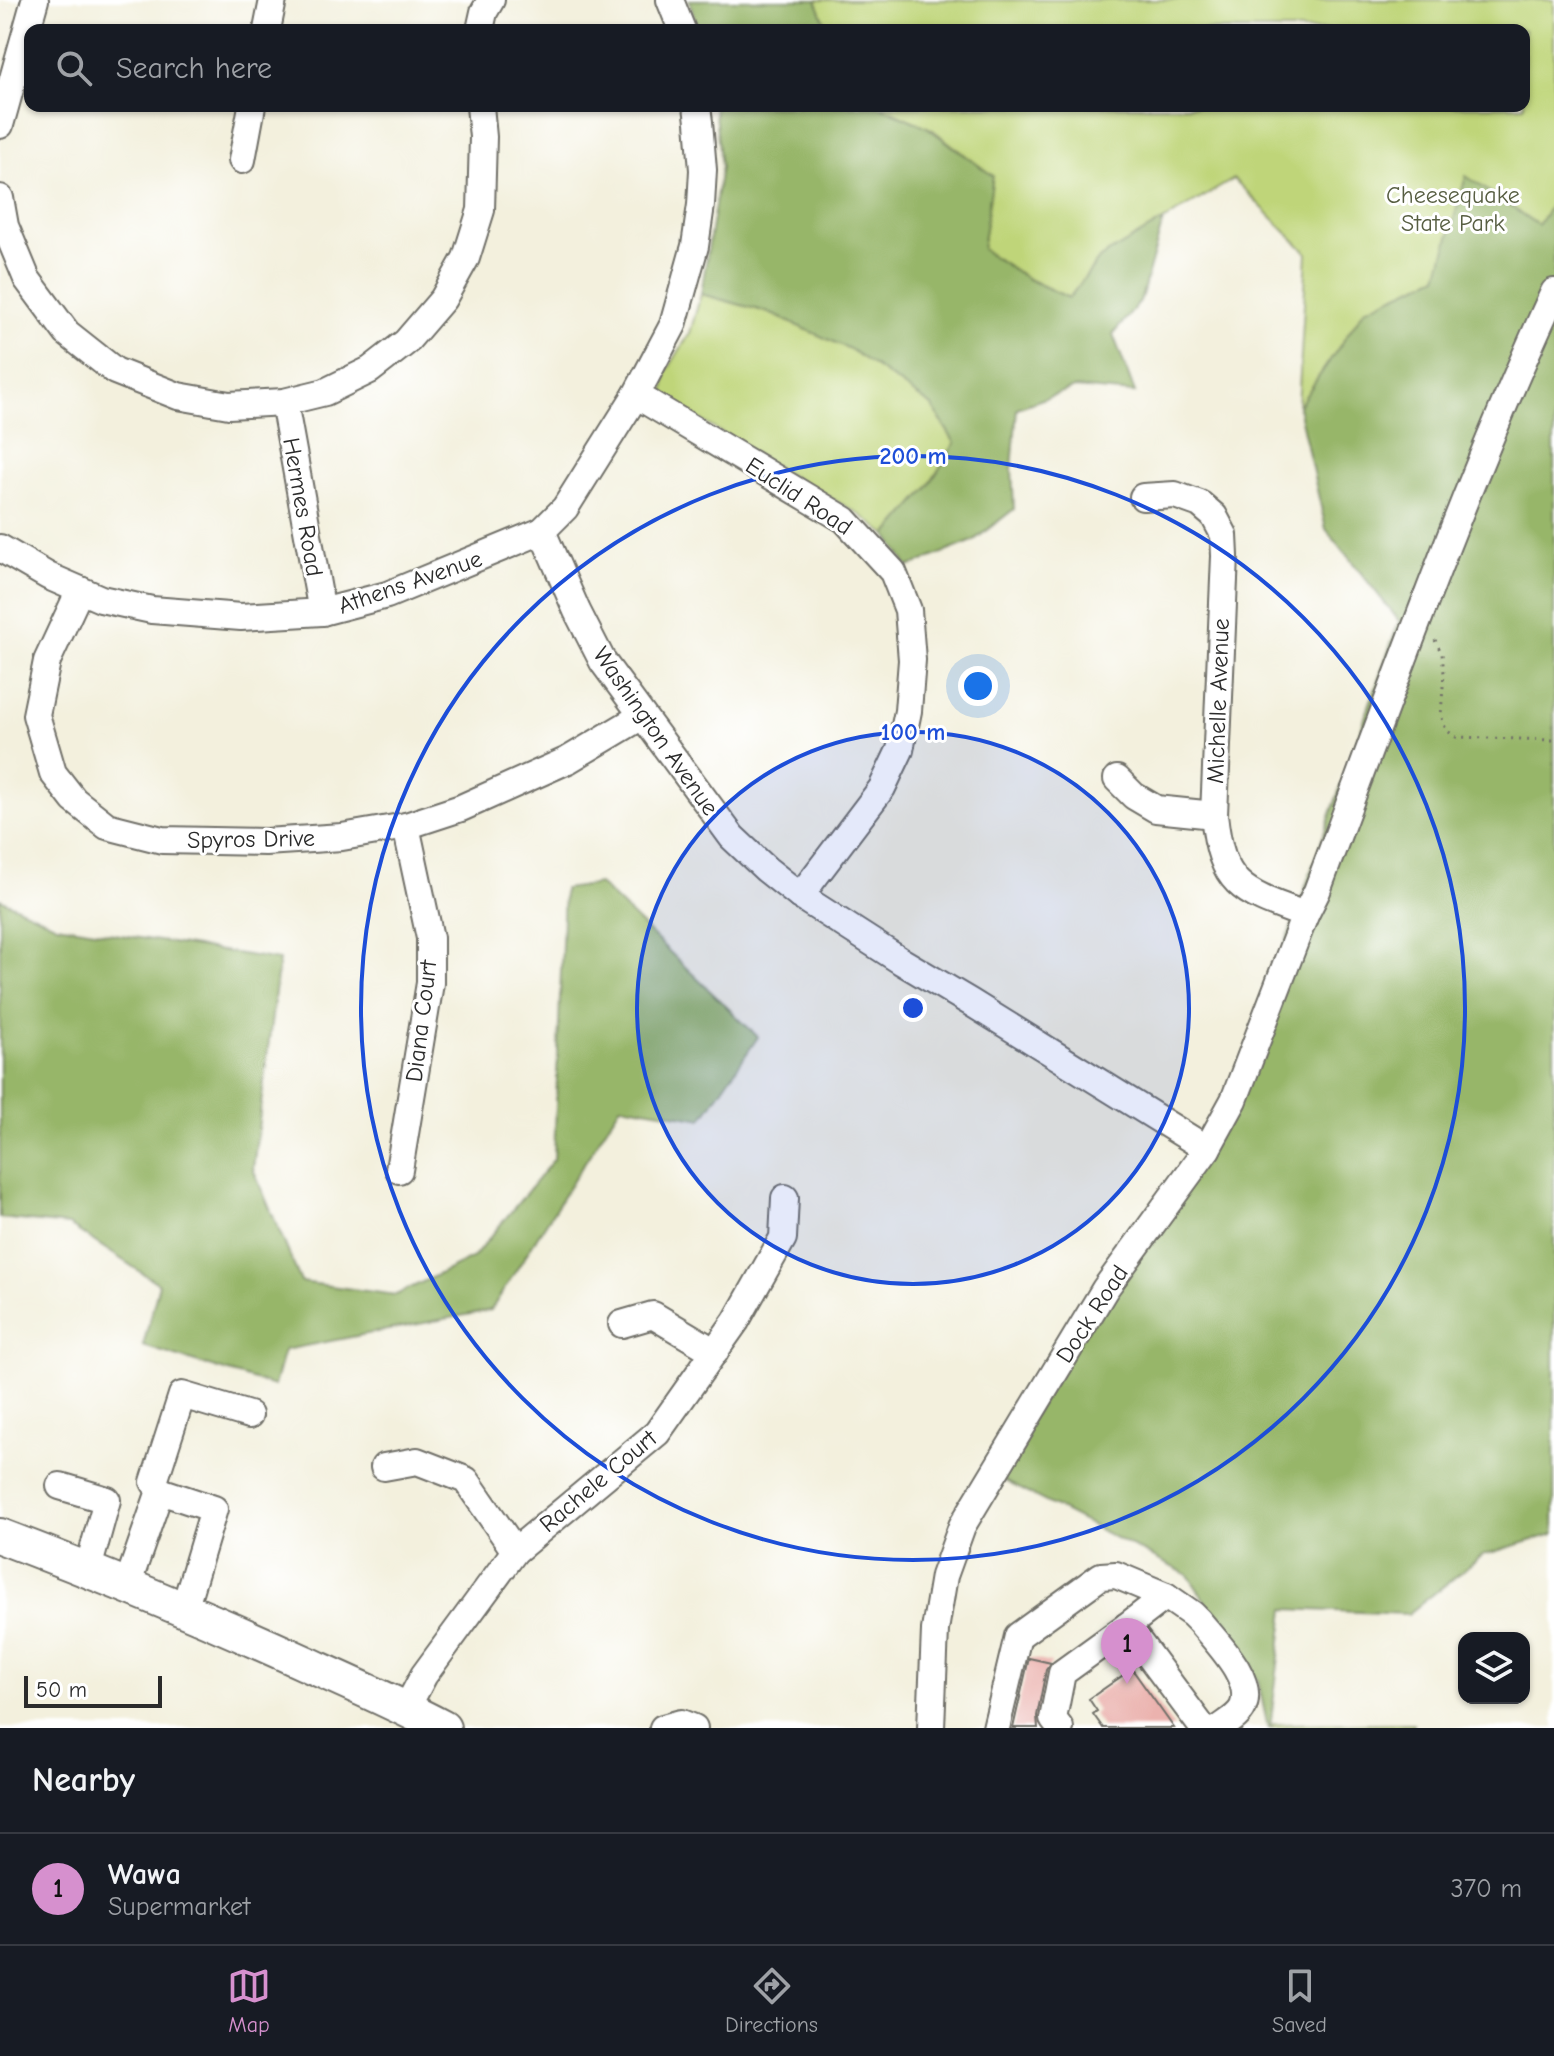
<!DOCTYPE html>
<style>
:root{--surface:#171b24;--page:#20242c;--text:#f1f3f6;--muted:#9ea1a6;--line:#363941;--accent:#d690ce}
body{margin:0;font-family:"Comic Neue",sans-serif;background:var(--page);color:var(--text)}
.controls{position:absolute;right:24px;bottom:24px;display:grid;overflow:hidden;border-radius:16px;box-shadow:0 2px 6px #0004}
.controls button{width:72px;height:72px;display:grid;place-items:center;padding:0;border:0;border-bottom:2px solid var(--line);background:var(--surface);color:var(--text);font:40px sans-serif}
.scale{position:absolute;left:24px;bottom:20px;width:138px;box-sizing:border-box;padding-left:8px;border:4px solid #2b2b2b;border-top:0;font-size:22px;line-height:28px;white-space:nowrap;color:#2b2b2b;-webkit-text-stroke:6px #fff;paint-order:stroke}
.you{position:absolute;left:978px;top:686px;width:28px;height:28px;margin:-20px;border:6px solid #fff;border-radius:50%;background:#1a73e8;box-shadow:0 0 0 12px #1a73e833}
.badge{display:grid;place-items:center;width:52px;height:52px;border-radius:50%;background:var(--accent);color:#111;font-size:26px;font-weight:700}
.pin{position:absolute;translate:-50% -66px;filter:drop-shadow(0 2px 4px #0008)}
.pin::after{content:'';position:absolute;top:42px;width:28px;height:24px;background:inherit;clip-path:polygon(0 0,100% 0,50% 100%)}
.list{margin:0;padding:0;list-style:none}
h2{display:flex;justify-content:space-between;align-items:center;height:104px;margin:0;padding:0 32px;font-size:34px}
h2 small{font-size:26px;font-weight:400;color:var(--muted)}
.list li{display:grid;grid-template-columns:52px 1fr auto;gap:24px;align-items:center;box-sizing:border-box;height:112px;padding:0 32px;border-top:2px solid var(--line)}
.list b{display:block;font-size:30px;white-space:nowrap}
.list p{margin:0;font-size:26px;white-space:nowrap;color:var(--muted)}
.list em{font-size:26px;font-style:normal;color:var(--muted)}
.icon{flex:none;width:44px;height:44px;fill:none;stroke:currentColor;stroke-width:2;stroke-linecap:round;stroke-linejoin:round}
.map{position:relative;flex:none;width:1554px;height:1728px;overflow:hidden}
.search{position:absolute;background:var(--surface);box-shadow:0 2px 6px #0004;left:24px;right:24px;top:24px;height:88px;display:flex;align-items:center;gap:20px;box-sizing:border-box;padding:0 28px;border-radius:16px;color:var(--muted);font-size:30px}
.sheet{height:216px;background:var(--surface)}
nav{display:flex;justify-content:space-around;align-items:center;box-sizing:border-box;height:112px;border-top:2px solid var(--line);background:var(--surface);font-size:22px;color:var(--muted)}
nav a{display:grid;justify-items:center;gap:4px}
nav .on{color:var(--accent)}
.map>svg:first-child{display:block}
.green{fill:#bfd579;stroke:#758052;stroke-width:2}
.forest{fill:#97b669;stroke:#61704a;stroke-width:2}
.building{fill:#ebb2ae}
.lines{fill:none;stroke-linecap:round;stroke-linejoin:round}
.minor-casing{stroke:#717069;stroke-width:30}
.major-casing{stroke:#717069;stroke-width:38}
.path{stroke:#717069;stroke-width:3;stroke-dasharray:2 6;stroke-linecap:butt}
.minor{stroke:#fff;stroke-width:26}
.major{stroke:#fff;stroke-width:34}
.ring{fill:none;stroke:#1d4ed8;stroke-width:4}
.labels{text-anchor:middle;dominant-baseline:central;stroke-width:6;stroke-linejoin:round;paint-order:stroke}
.park-label{font-size:24px;fill:#575e42;stroke:#fff}
.street-label{font-size:24px;fill:#2b2b2b;stroke:#fff}
.centre{fill:#1d4ed8;stroke:#fff;stroke-width:4}
.ring-label{font-size:24px;text-anchor:middle;font-weight:bold;fill:#1d4ed8;stroke:#fff;stroke-width:6;stroke-linejoin:round;paint-order:stroke}
</style>
<div class="map">
<svg width="1554" height="1728" viewBox="0 0 1554 1728">
<rect width="100%" height="100%" fill="#fff"/>
<filter id="ink" filterUnits="userSpaceOnUse"><feTurbulence type="fractalNoise" baseFrequency=".0125" numOctaves="2"/><feDisplacementMap in="SourceGraphic" scale="16" xChannelSelector="R" yChannelSelector="G"/><feConvolveMatrix kernelMatrix="1 2 1 2 8 2 1 2 1" color-interpolation-filters="sRGB"/></filter>
<filter id="wash" filterUnits="userSpaceOnUse"><feTurbulence type="fractalNoise" baseFrequency=".006" numOctaves="4" result="noise"/><feDisplacementMap in="SourceGraphic" scale="32" xChannelSelector="R" yChannelSelector="G"/><feGaussianBlur stdDeviation="1.8" result="paint"/><feColorMatrix in="noise" values="0 0 0 0 0 0 0 0 0 0 0 0 0 0 0 0 0 1.4 0 .05"/><feComposite in="paint" operator="in"/></filter>
<g filter="url(#wash)">
<rect width="100%" height="100%" fill="#f3f0dd"/>
<g class="green">
<path d="M816,0H1554V914L1365,309L1298,407L1307,253L1234,179L1100,258L1069,298L1028,279L982,249L992,176L932,129L879,106H1524V30H828Z"/>
<path d="M701,294L767,312L850,349L932,406L955,443L927,489L887,535L858,513L784,472L672,402L664,391L667,371L690,333Z"/>
<path d="M1414,1723L1413,1728H1271V1724Z"/>
</g>
<g class="forest">
<path d="M689,0H816L828,30H698Z"/>
<path d="M714,106H879L927,127L993,176L982,249L1028,279L1069,298L1100,258L1163,221L1140,302L1113,334L1135,393L1074,388L1017,408L1012,469L1014,509L973,541L908,567L887,535L927,489L955,443L932,406L850,349L767,312L701,294L721,167Z"/>
<path d="M1466,176L1538,225L1554,200V1534L1483,1555L1408,1614L1285,1609L1270,1728H1268L1258,1681L1188,1575L995,1476L1232,1095L1399,621L1326,529L1298,407L1365,309L1438,276Z"/>
<path d="M599,884L758,1037L702,1119L621,1105L491,1310L284,1350L274,1386L143,1346L159,1284L69,1225L0,1218V899L57,925L279,960L253,1169L301,1282L396,1295L474,1257L554,1159L564,889Z"/>
</g>
<g id="blocks">
<g class="building">
<path d="M1029,1658L1051,1663L1046,1670L1037,1716L1038,1728H1013Z"/>
<path d="M1132,1669L1174,1728H1103L1093,1714L1097,1711L1089,1699Z"/>
</g>
</g>
</g>
<g filter="url(#ink)">
<use href="#blocks" fill-opacity="0" stroke="#717069" stroke-width="2"/>
<g class="lines">
<defs>
<g id="minor">
<path d="M670,0L682,30"/>
<path d="M267,30L273,0"/>
<path d="M480,30L484,12L491,0"/>
<path d="M697,106L699,122L703,170L701,205L695,246L673,325L636,395L565,508L542,531L577,611L603,662L732,837L766,869L800,896L901,961L970,1002L1207,1149"/>
<path d="M0,125L35,0"/>
<path d="M242,160L252,106"/>
<path d="M0,198L5,226L27,279L67,333L115,371L178,396L229,405L284,402L325,392L370,370L406,342L443,299L466,258L481,210L483,137L480,106"/>
<path d="M636,395L845,520L893,572L908,610L912,660L908,711L900,750L882,788L800,896"/>
<path d="M284,402L322,612"/>
<path d="M1143,497L1175,495L1200,504L1214,516L1224,535L1225,556L1214,815C1222,887 1242,892 1305,915"/>
<path d="M0,548L48,576L101,599L152,610L241,617L322,612L387,595L542,531"/>
<path d="M80,590L47,661L36,715L53,773L74,800L107,826L162,840L265,842L342,837L406,826L461,808L568,760L642,716"/>
<path d="M1117,779L1134,796L1156,809L1214,815"/>
<path d="M399,1170L430,983V938L406,826"/>
<path d="M622,1324L653,1315L715,1352"/>
<path d="M384,1467L417,1461L466,1480L515,1551"/>
<path d="M60,1486L107,1500L88,1569"/>
<path d="M160,1491L154,1482L182,1395L249,1415"/>
<path d="M127,1586L160,1491L214,1509L184,1609"/>
<path d="M1166,1596L1192,1614L1199,1621C1215,1641 1255,1679 1243,1707C1239,1716 1228,1722 1220,1728"/>
<path d="M406,1709L424,1675L515,1551L657,1433L736,1321L783,1238L785,1198"/>
<path d="M663,1728L681,1723L694,1728"/>
<path d="M931,1728L935,1630L944,1576L962,1526L1105,1289L1207,1149L1234,1100L1305,915L1317,891C1392,690 1464,487 1554,292"/>
<path d="M996,1728L1018,1636L1101,1576L1116,1575L1166,1596L1127,1626"/>
<path d="M1060,1728L1053,1719L1062,1673L1127,1626L1203,1728"/>
</g>
<path id="major" d="M0,1536C103,1575 205,1617 305,1663C352,1684 398,1704 443,1728"/>
</defs>
<use href="#minor" class="minor-casing"/>
<use href="#major" class="major-casing"/>
<path class="path" d="M1435,640L1442,654L1444,673L1441,715L1446,730L1456,737L1554,740"/>
<use href="#minor" class="minor"/>
<use href="#major" class="major"/>
</g>
</g>
<circle cx="913" cy="1008" r="276" fill="#1d4ed8" fill-opacity=".12"/>
<g class="ring">
<circle cx="913" cy="1008" r="276"/>
<circle cx="913" cy="1008" r="552"/>
</g>
<g class="labels">
<g class="park-label">
<text x="1453" y="195">Cheesequake<tspan x="1453" dy="28">State Park</tspan></text>
</g>
<g class="street-label">
<text transform="translate(799 496) rotate(33)">Euclid Road</text>
<text transform="translate(303 507) rotate(80)">Hermes Road</text>
<text transform="translate(410 582) rotate(-19)">Athens Avenue</text>
<text transform="translate(1218 701) rotate(-88)">Michelle Avenue</text>
<text transform="translate(656 731) rotate(55)">Washington Avenue</text>
<text transform="translate(251 839) rotate(-1)">Spyros Drive</text>
<text transform="translate(421 1021) rotate(-83)">Diana Court</text>
<text transform="translate(1092 1314) rotate(-57)">Dock Road</text>
<text transform="translate(598 1481) rotate(-40)">Rachele Court</text>
</g>
</g>
<circle cx="913" cy="1008" r="12" class="centre"/>
<g class="ring-label">
<text x="913" y="464">200 m</text>
<text x="913" y="740">100 m</text>
</g>
</svg>
<div class="controls">
<button><svg class="icon" aria-label="layers" viewBox="0 0 24 24"><path d="M12 4l9 5-9 5-9-5zM3 14l9 5 9-5"/></svg></button>
</div>
<div class="scale">50 m</div>
<div class="you"></div>
<div class="pin badge" style="left:1127px;top:1684px">1</div>
<div class="search"><svg class="icon" aria-label="search" viewBox="0 0 24 24"><circle cx="10" cy="10" r="6"/><path d="M15 15l6 6"/></svg>Search here</div>
</div>
<section class="sheet">
<h2>Nearby<small></small></h2>
<ul class="list">
<li><span class="badge">1</span><div><b>Wawa</b><p>Supermarket</p></div><em>370 m</em></li>
</ul>
</section>
<nav>
<a class="on"><svg class="icon" aria-label="map" viewBox="0 0 24 24"><path d="M3 6l6-2 6 2 6-2v14l-6 2-6-2-6 2zM9 4v14M15 6v14"/></svg>Map</a>
<a><svg class="icon" aria-label="directions" viewBox="0 0 24 24"><path d="M12 3l9 9-9 9-9-9zM9 14v-3h6M13 9l2 2-2 2"/></svg>Directions</a>
<a><svg class="icon" aria-label="saved" viewBox="0 0 24 24"><path d="M7 4h10v16l-5-4-5 4z"/></svg>Saved</a>
</nav>
